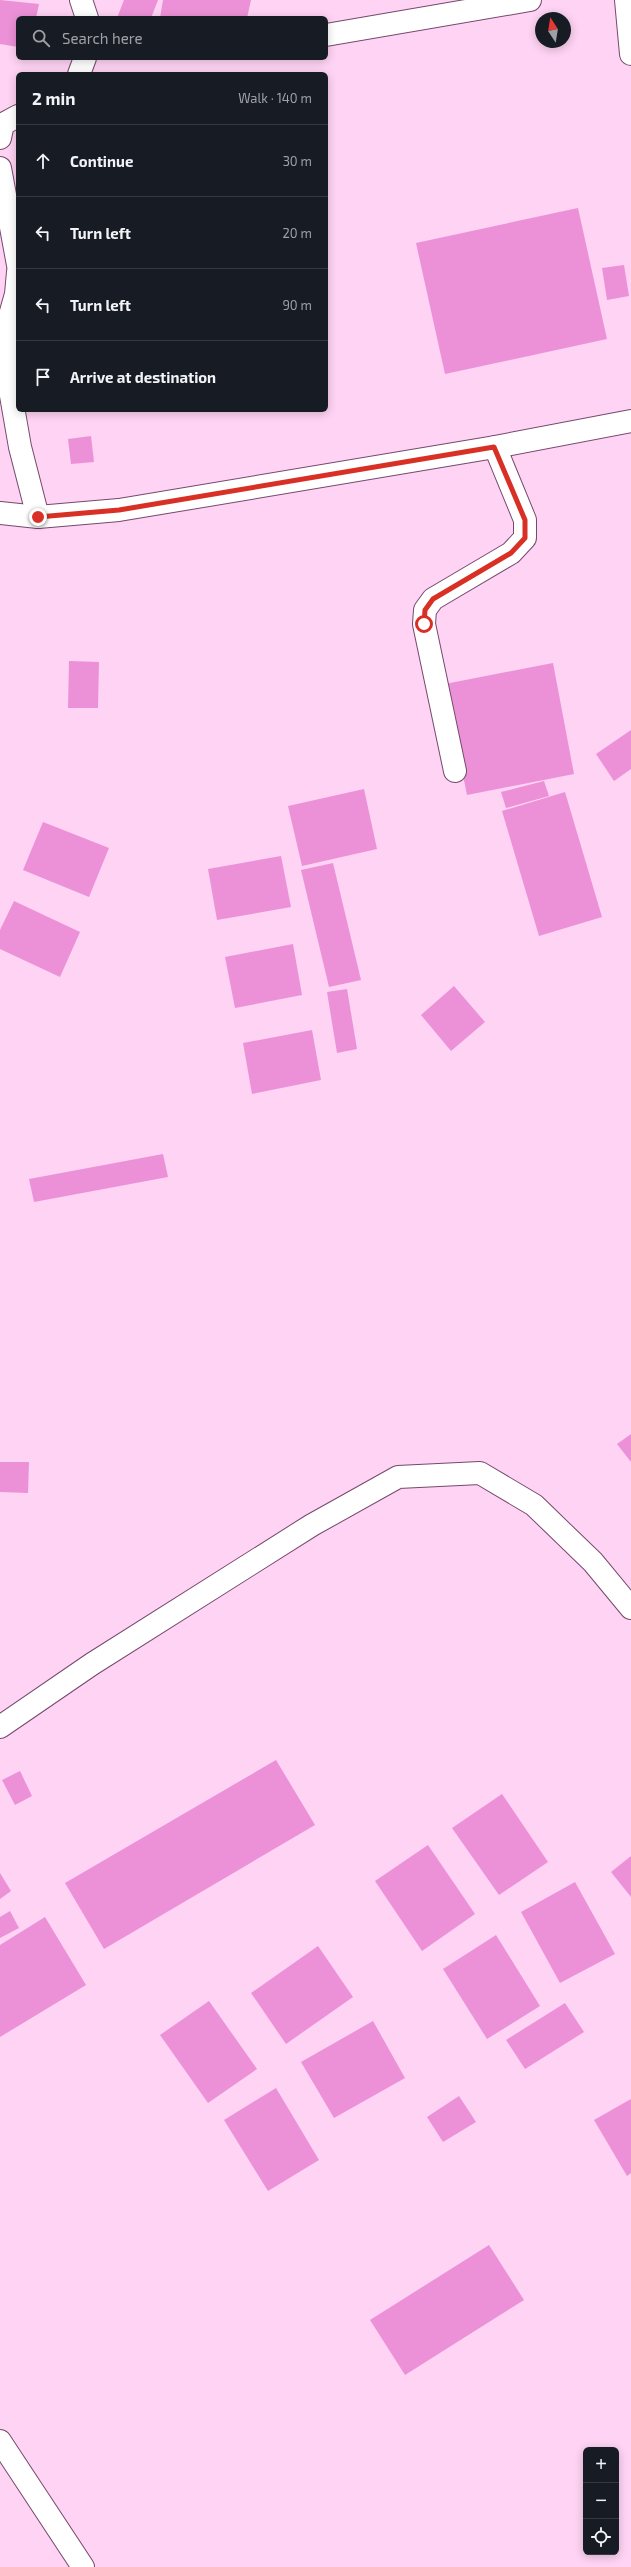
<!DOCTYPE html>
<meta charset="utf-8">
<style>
:root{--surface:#171b24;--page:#20242c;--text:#f1f3f6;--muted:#9ea1a6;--line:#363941}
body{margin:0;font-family:"Exo 2",sans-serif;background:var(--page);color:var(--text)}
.controls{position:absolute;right:12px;bottom:12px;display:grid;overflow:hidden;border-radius:6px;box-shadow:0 2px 10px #0003}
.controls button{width:36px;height:36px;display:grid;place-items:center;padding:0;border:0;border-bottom:1px solid var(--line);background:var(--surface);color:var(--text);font:20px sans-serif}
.compass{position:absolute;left:535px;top:12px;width:36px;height:36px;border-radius:50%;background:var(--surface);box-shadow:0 2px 10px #0003;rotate:348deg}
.stop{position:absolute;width:12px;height:12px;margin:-9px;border:3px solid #d93025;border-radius:50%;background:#fff}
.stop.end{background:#d93025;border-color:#fff;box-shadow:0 1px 4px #0008}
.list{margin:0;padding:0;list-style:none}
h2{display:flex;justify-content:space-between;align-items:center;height:52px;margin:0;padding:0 16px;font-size:17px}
h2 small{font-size:13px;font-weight:400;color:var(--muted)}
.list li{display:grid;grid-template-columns:26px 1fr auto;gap:12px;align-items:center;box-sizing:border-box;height:72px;padding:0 16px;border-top:1px solid var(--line)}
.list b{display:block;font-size:15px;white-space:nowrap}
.list em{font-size:13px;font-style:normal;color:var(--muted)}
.icon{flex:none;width:22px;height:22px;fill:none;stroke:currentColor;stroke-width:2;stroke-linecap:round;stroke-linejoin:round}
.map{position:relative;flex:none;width:631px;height:2567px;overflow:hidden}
.search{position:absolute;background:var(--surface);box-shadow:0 2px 10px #0003;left:16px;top:16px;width:312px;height:44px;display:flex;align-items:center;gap:10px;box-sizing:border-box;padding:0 14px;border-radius:6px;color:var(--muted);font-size:15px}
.panel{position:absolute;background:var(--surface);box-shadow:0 2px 10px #0003;left:16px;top:72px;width:312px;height:340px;border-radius:6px}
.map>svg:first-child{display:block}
.building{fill:#ec91d7}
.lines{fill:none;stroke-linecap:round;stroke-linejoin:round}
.minor-casing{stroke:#76496c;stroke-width:24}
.minor{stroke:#fff;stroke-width:22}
.route{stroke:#d93025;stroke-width:5}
</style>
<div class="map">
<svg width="631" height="2567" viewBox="0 0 631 2567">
<rect width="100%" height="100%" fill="#fed3f3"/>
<g class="building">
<path d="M0,0L39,4L36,18H18V47L0,44Z"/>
<path d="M124,0H158L151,18H117Z"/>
<path d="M163,0H251L247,18H160Z"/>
<path d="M578,208L607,339L445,374L416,243Z"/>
<path d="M624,265L629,296L607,300L602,268Z"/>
<path d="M91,436L94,462L71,464L68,439Z"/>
<path d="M69,661L99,662L98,708H68Z"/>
<path d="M553,663L574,774L467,795L445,684Z"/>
<path d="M631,730V769L614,781L596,754Z"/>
<path d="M544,781L549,796L506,808L501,792Z"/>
<path d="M364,789L377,849L302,866L288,806Z"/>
<path d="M565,792L602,917L539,936L502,811Z"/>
<path d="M43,822L109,848L89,897L23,870Z"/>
<path d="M281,856L291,907L217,920L208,869Z"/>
<path d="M333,863L361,980L329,987L301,870Z"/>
<path d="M14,901L80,932L60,977L0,949V930Z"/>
<path d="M293,944L302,995L235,1008L225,957Z"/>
<path d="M454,986L485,1022L451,1051L421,1015Z"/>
<path d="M347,989L357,1049L337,1053L327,992Z"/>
<path d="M312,1030L321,1080L252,1094L243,1043Z"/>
<path d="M163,1154L168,1177L34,1202L29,1179Z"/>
<path d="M631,1434V1462L617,1444Z"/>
<path d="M0,1462H29L28,1493L0,1492Z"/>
<path d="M276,1760L315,1825L104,1949L65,1883Z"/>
<path d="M20,1771L32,1796L15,1805L2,1780Z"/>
<path d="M502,1794L548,1862L499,1895L452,1828Z"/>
<path d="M428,1845L475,1914L422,1951L375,1881Z"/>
<path d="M631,1856V1897L611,1872Z"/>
<path d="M0,1873L11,1891L0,1899Z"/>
<path d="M575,1882L615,1954L560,1983L521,1912Z"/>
<path d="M10,1911L19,1928L0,1938V1917Z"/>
<path d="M45,1917L86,1985L0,2037V1945Z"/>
<path d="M496,1935L540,2006L487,2039L443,1969Z"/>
<path d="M318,1946L353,1997L286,2044L251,1993Z"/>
<path d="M209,2001L257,2069L208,2103L160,2035Z"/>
<path d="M565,2003L584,2032L525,2069L506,2040Z"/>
<path d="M373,2021L405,2078L334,2118L301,2062Z"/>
<path d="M276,2088L319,2160L268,2191L224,2120Z"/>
<path d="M459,2096L476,2122L443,2142L427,2117Z"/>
<path d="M631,2099V2173L627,2176L594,2120Z"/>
<path d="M489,2245L524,2300L405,2375L370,2320Z"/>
</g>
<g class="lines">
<defs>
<g id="minor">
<path d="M81,0L87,18"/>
<path d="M626,0L631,54"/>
<path d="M326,35L530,0"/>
<path d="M79,74L85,58"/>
<path d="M0,138L3,124L18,116"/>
<path d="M0,168L18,265"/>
<path d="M18,272L16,294L5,333L6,367L20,447L38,517"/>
<path d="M0,513L38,517L119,510L495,447L631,421"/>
<path d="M455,771L424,624L425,610L433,599L511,553L525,538V520L495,447"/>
<path d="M0,1727L92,1664L312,1525L398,1477L480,1473L534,1505L593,1562L631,1608"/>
<path d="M0,2441L83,2567"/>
</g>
</defs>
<use href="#minor" class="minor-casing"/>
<use href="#minor" class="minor"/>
</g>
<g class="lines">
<path class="route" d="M38,517L119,510L494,447L525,520V538L511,553L433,599L425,610L424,624"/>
</g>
</svg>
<div class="controls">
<button>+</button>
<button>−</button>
<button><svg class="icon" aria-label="locate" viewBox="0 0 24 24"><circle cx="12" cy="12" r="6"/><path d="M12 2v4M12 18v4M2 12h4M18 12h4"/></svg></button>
</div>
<svg class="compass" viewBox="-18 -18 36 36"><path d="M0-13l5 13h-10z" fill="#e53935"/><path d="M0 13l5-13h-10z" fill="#9ea1a6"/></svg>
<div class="stop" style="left:424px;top:624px"></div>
<div class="stop end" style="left:38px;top:517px"></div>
<div class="search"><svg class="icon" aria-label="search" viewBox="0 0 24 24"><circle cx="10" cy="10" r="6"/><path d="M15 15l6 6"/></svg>Search here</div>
<section class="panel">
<h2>2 min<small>Walk · 140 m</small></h2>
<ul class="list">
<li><svg class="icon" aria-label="ahead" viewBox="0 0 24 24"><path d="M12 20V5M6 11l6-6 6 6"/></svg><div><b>Continue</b></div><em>30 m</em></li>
<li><svg class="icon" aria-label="left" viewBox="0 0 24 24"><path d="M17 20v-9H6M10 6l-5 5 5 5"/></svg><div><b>Turn left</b></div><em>20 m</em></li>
<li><svg class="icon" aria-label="left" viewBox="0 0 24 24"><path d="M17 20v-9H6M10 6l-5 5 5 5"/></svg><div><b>Turn left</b></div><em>90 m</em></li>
<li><svg class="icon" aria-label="arrive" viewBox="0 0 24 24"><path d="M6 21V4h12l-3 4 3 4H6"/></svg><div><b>Arrive at destination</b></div></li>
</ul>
</section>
</div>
